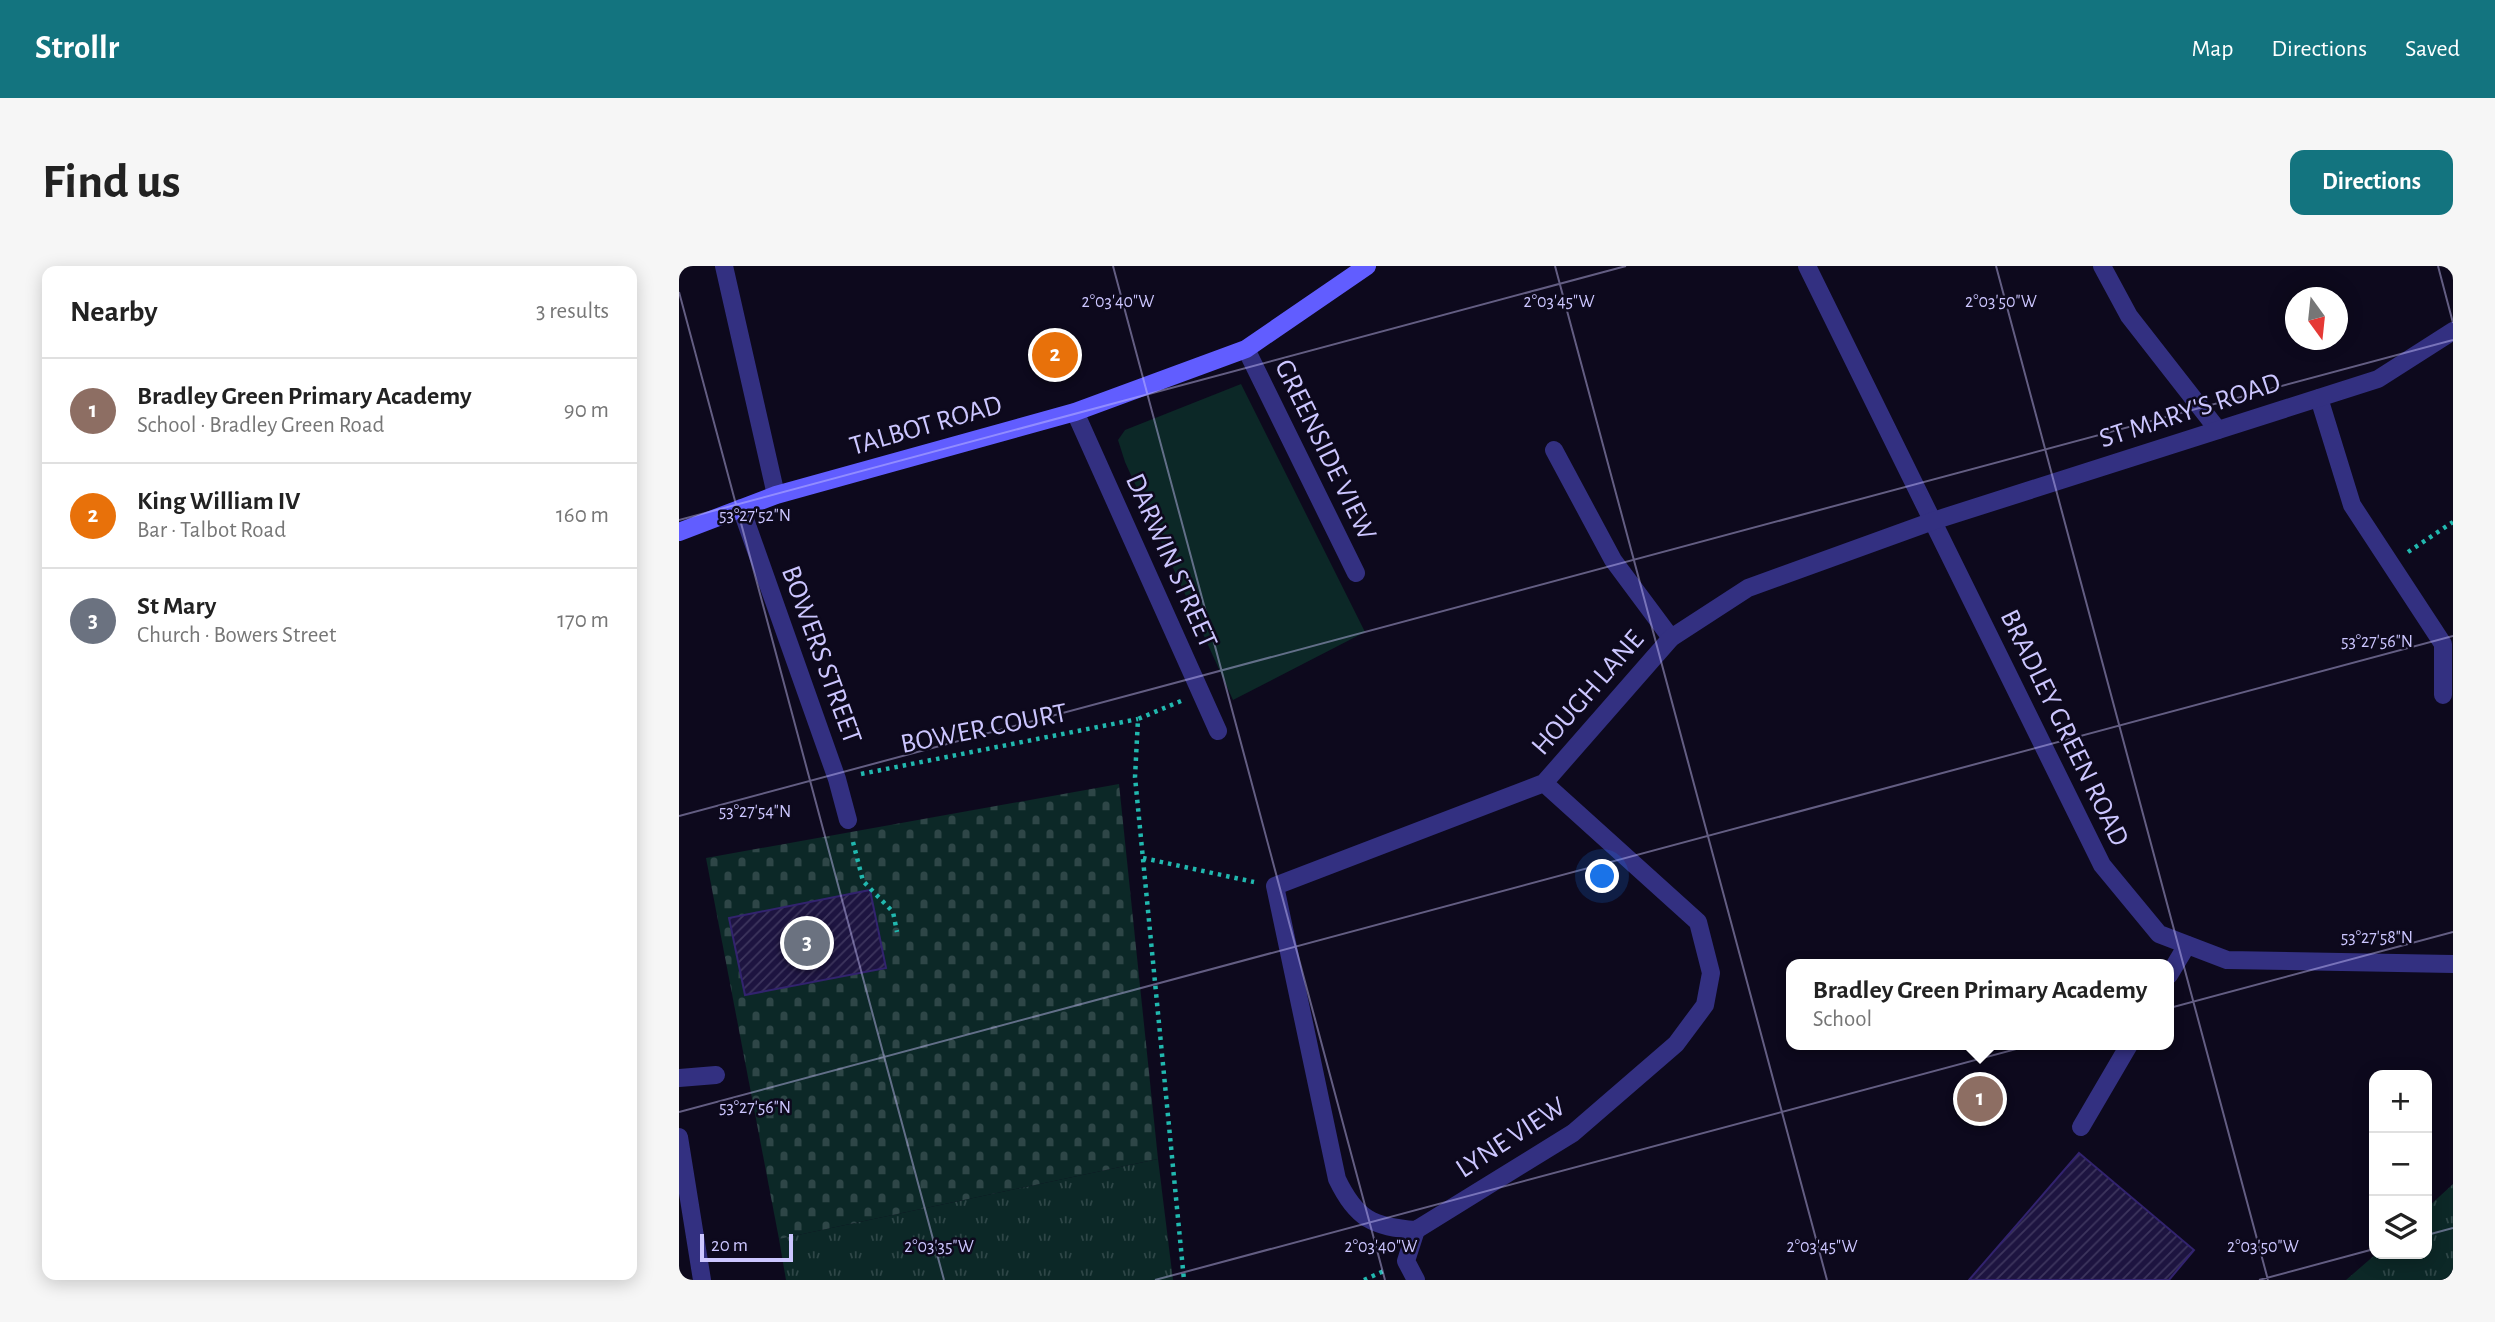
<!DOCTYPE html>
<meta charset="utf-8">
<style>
:root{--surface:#fff;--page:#f6f6f6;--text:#222;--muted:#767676;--line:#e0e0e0;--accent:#13747f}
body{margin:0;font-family:"Alegreya Sans",sans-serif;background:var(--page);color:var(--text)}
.controls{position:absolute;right:21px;bottom:21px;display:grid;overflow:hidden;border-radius:14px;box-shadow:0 4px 18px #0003}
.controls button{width:63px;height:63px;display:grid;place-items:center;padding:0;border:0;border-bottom:2px solid var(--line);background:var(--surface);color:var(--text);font:35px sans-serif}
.compass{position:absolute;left:1606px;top:21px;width:63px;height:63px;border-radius:50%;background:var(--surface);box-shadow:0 4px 18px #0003;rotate:165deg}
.scale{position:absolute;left:21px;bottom:18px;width:93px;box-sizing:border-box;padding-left:7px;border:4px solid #ccc6ff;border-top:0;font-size:19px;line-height:24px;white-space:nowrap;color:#ccc6ff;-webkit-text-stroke:5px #0d091d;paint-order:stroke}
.you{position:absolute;left:924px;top:611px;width:24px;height:24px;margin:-18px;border:5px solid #fff;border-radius:50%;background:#1a73e8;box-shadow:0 0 0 10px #1a73e833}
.badge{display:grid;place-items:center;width:46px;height:46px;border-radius:50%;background:var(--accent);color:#fff;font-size:23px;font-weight:700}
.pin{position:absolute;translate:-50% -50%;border:4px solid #fff;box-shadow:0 2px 7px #0006}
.popup{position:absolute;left:1107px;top:693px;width:388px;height:91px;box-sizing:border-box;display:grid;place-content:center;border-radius:14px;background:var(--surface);filter:drop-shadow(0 2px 5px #0005);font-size:23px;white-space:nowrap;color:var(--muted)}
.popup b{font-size:26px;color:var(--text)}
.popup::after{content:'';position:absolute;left:50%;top:100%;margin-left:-14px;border:14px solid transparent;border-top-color:var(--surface)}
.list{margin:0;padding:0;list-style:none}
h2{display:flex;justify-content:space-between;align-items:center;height:91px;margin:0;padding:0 28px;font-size:30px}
h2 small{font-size:23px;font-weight:400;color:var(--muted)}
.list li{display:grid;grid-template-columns:46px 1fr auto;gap:21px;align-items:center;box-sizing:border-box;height:105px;padding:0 28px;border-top:2px solid var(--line)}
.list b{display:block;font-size:26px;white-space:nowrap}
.list p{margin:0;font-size:23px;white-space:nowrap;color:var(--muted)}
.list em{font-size:23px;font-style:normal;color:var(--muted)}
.icon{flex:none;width:38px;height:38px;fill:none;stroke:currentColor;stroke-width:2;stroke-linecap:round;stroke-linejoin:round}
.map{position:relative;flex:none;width:1774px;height:1014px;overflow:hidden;border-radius:14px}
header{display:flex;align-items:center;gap:42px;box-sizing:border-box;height:98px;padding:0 35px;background:var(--accent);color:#fff}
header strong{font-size:33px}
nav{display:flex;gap:38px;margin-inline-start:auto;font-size:24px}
.intro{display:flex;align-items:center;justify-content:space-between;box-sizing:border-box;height:168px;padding:0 42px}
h1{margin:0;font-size:49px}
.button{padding:18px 32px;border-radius:14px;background:var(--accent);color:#fff;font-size:24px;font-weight:700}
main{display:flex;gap:42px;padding:0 42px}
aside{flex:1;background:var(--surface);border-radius:14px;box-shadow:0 4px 18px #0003}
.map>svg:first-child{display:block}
.grass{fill:url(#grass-tufts)}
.cemetery{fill:url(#cemetery-stones)}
.green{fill:#0c2827}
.building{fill:url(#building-hatch);stroke:#32236e;stroke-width:2}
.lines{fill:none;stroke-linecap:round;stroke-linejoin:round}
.path{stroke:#21b8af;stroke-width:4.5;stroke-dasharray:3.5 5;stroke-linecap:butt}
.lane{stroke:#333081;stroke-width:18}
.street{stroke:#333081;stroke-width:18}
.secondary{stroke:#615dff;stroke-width:18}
.ticks{fill:none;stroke:#ccc6ff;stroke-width:2;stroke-opacity:0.45}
.labels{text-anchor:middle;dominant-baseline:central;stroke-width:5;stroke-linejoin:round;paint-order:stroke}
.street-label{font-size:28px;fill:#ccc6ff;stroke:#0d091d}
.ticks-label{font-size:18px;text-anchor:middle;fill:#ccc6ff;stroke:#0d091d;stroke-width:5;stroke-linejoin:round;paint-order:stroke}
</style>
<header>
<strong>Strollr</strong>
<nav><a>Map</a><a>Directions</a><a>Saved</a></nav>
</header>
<div class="intro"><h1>Find us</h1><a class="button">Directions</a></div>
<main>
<aside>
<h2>Nearby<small>3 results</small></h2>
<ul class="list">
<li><span class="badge" style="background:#8d6e63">1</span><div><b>Bradley Green Primary Academy</b><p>School · Bradley Green Road</p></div><em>90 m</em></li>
<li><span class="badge" style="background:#e8710a">2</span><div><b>King William IV</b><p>Bar · Talbot Road</p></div><em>160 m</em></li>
<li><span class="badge" style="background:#6b7280">3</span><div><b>St Mary</b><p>Church · Bowers Street</p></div><em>170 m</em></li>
</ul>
</aside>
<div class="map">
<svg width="1774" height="1014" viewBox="0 0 1774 1014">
<defs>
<pattern id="grass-tufts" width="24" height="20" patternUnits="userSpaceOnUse" patternTransform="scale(1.75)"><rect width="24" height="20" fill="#0c2827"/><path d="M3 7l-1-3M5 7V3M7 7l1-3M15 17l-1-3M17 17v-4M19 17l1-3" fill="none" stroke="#2e4647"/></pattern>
<pattern id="cemetery-stones" width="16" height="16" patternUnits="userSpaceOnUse" patternTransform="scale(1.75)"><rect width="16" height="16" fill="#0c2827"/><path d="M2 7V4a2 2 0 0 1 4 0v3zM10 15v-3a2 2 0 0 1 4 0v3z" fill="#2e4647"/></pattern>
<pattern id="building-hatch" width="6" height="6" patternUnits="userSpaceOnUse" patternTransform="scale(1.75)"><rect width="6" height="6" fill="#1d1440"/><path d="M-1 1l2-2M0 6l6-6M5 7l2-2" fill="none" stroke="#3d355d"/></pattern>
</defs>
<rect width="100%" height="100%" fill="#0d091d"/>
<g class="grass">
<path d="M479,893L494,1014H107L100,973Z"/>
<path d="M1774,918V1014H1667L1697,988H1748V942Z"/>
</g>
<path class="cemetery" d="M440,518L479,893L100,973L27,592Z"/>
<path class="green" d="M562,118L686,366L554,434L446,196L439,174L446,164Z"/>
<g class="building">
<path d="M191,624L207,702L66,729L50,652Z"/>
<path d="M1400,887L1515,984L1490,1014H1290Z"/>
</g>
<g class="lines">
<g class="path">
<path d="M1729,286L1774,256"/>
<path d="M502,435L459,453L456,511L505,1014"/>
<path d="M182,508L459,453"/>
<path d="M174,576L184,615L214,646L218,666"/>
<path d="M464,592L575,616"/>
<path d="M685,1014L707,1004"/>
</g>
<g class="lane">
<path d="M1490,709L1508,679"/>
<path d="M0,812L37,809"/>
<path d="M1402,861L1450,779"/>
<path d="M0,871L23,1014"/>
<path d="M737,1014L727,995L737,964"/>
</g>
<g class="street">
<path d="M45,0L97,229"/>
<path d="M1128,0L1423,599L1480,668L1548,694L1774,698"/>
<path d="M1423,0L1450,50L1539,164"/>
<path d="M567,83L677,307"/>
<path d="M1640,132L1673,239L1764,378V429"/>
<path d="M396,146L539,465"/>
<path d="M875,184L934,294L992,372"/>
<path d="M62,242L158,513L169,554"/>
<path d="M865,517L1019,656L1032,707L1026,739L997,778L894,867L737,964C694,961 677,953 658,913L596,620L865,517L992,372L1069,322L1254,255L1699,113L1774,65"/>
</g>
<path class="secondary" d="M0,266L97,229L396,146L567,83L688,0"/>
</g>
<path class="ticks" d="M434,0L706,1014M876,0L1148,1014M1317,0L1589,1014M1759,0L1774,57M0,26L265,1014M0,254L947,0M0,550L1774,74M0,846L1774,370M1748,969L1774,962M476,1014L1774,666M1580,1014L1695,983"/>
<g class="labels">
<g class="street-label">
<text transform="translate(1511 145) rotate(-18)">ST MARY'S ROAD</text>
<text transform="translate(247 160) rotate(-16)">TALBOT ROAD</text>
<text transform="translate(646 184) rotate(64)">GREENSIDE VIEW</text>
<text transform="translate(492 295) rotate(66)">DARWIN STREET</text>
<text transform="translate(142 389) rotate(70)">BOWERS STREET</text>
<text transform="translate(909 427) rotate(-49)">HOUGH LANE</text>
<text transform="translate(1385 462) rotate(64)">BRADLEY GREEN ROAD</text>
<text transform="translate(305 463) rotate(-11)">BOWER COURT</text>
<text transform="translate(832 872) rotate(-33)">LYNE VIEW</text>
</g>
</g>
<g class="ticks-label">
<text x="439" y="41">2°03'40"W</text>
<text x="880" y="41">2°03'45"W</text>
<text x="1322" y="41">2°03'50"W</text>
<text x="76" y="255">53°27'52"N</text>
<text x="1698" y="381">53°27'56"N</text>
<text x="76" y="551">53°27'54"N</text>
<text x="1698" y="677">53°27'58"N</text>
<text x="76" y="847">53°27'56"N</text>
<text x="260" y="986">2°03'35"W</text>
<text x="702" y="986">2°03'40"W</text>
<text x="1143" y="986">2°03'45"W</text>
<text x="1584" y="986">2°03'50"W</text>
</g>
</svg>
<div class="controls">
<button>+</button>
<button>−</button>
<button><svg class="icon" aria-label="layers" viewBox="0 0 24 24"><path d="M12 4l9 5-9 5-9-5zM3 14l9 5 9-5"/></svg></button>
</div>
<svg class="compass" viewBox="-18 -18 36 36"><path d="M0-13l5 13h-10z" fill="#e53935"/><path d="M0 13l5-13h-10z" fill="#767676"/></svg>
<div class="scale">20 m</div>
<div class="you"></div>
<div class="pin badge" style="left:1301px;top:833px;background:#8d6e63">1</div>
<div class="popup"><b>Bradley Green Primary Academy</b>School</div>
<div class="pin badge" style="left:376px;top:89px;background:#e8710a">2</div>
<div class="pin badge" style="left:128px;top:677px;background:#6b7280">3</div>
</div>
</main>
